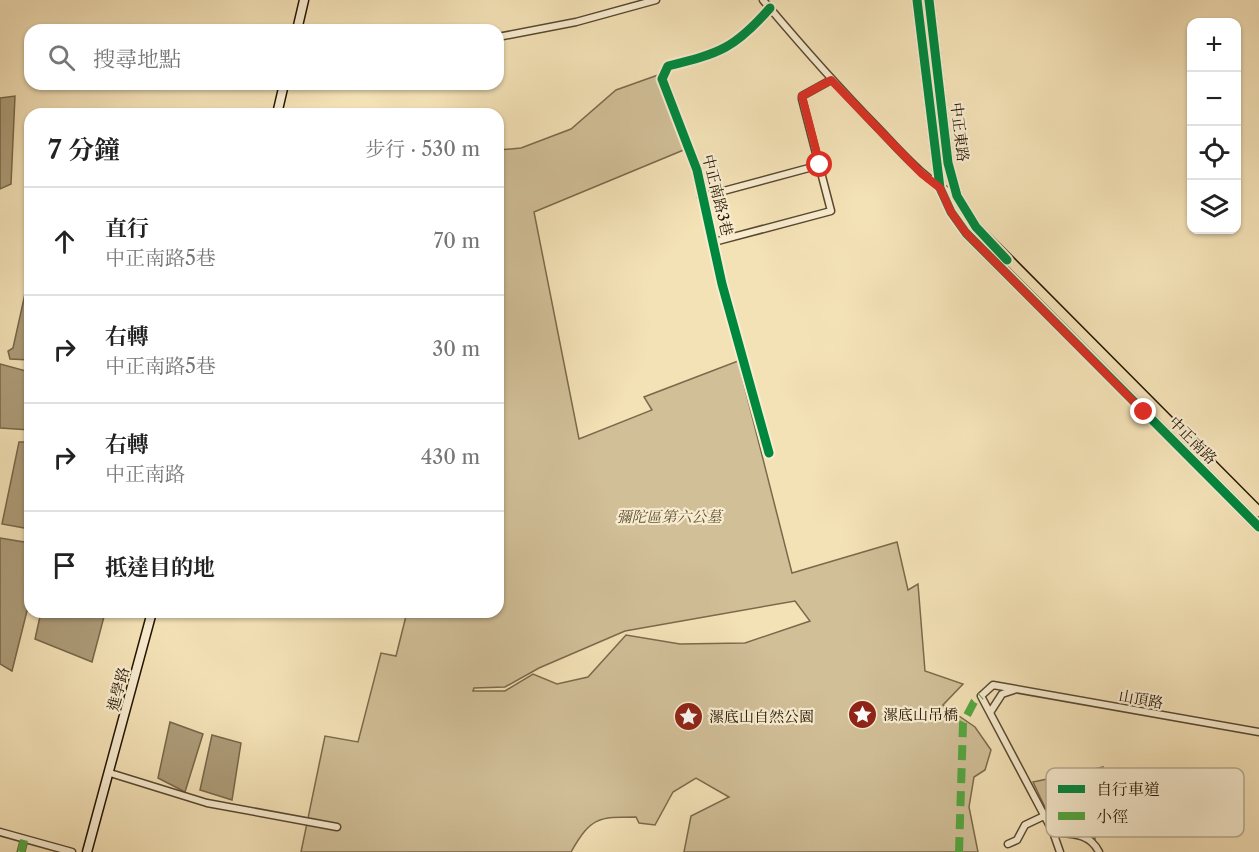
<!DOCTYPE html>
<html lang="zh-TW">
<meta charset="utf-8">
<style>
:root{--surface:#fff;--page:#f2f2f2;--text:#222;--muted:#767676;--line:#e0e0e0}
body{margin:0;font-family:"Libre Caslon Text","Noto Serif TC",serif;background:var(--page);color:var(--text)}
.controls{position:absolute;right:18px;top:18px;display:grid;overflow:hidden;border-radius:12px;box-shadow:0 2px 4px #0004}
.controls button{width:54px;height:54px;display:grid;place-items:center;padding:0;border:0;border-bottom:2px solid var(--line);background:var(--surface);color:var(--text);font:30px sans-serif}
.stop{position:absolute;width:18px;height:18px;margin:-14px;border:4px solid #d93025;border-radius:50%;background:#fff}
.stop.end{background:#d93025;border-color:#fff;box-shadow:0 2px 6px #0008}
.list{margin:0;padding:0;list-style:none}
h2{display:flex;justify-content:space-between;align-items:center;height:78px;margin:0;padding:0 24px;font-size:26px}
h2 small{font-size:20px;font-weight:400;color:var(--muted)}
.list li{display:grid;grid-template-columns:39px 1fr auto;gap:18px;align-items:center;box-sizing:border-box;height:108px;padding:0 24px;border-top:2px solid var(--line)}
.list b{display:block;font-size:22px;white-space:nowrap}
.list p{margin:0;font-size:20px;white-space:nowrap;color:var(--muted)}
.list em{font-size:20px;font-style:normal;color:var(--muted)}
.icon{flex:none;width:33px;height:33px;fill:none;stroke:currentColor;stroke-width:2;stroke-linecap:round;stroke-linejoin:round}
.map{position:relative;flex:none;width:1259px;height:852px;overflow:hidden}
.search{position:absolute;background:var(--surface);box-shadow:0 2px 4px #0004;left:24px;top:24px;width:480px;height:66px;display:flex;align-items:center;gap:15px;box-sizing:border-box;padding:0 21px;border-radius:18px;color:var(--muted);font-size:22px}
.panel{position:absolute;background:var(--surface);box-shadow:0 2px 4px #0004;left:24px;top:108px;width:480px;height:510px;border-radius:18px}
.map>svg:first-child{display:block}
.green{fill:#d1bf98;stroke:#7a6a4c;stroke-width:1.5;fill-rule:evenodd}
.water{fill:#ad9c79;stroke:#766649;stroke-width:1.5}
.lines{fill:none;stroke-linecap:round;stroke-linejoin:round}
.street-casing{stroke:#58482e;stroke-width:9}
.secondary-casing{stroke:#241400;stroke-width:11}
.primary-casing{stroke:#241400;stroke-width:12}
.street{stroke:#f8ecd0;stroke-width:6}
.secondary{stroke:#f8ecd0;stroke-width:8}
.primary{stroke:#f4e2b7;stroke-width:9}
.quiet{stroke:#53a840;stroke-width:8;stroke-dasharray:15 8;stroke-linecap:butt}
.cycleway-casing{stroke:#f8ecd0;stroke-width:13}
.cycleway{stroke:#00873e;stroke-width:9}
.route{stroke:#d93025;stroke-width:8}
.labels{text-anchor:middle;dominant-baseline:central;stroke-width:4.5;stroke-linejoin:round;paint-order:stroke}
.street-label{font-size:15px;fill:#241400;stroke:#f8ecd0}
.park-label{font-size:15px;font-style:italic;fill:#615035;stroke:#f8ecd0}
.poi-label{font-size:15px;fill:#241400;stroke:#f8ecd0;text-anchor:start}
.key{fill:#f8ecd0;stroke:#b8ab92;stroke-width:1.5}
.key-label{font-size:16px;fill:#241400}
</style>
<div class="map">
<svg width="1259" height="852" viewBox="0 0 1259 852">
<rect width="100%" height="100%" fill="#f4e2b7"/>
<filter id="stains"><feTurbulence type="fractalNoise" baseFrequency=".00333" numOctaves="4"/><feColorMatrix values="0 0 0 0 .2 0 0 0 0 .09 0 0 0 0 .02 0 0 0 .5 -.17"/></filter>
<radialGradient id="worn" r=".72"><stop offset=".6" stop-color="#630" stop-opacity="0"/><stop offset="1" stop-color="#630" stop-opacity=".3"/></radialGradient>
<g class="green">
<path d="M658,75L686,149L534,212L579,439L652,410L644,397L738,361L792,573L897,542L908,590L918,584L925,671L963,684L943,705L975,727L991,750L985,770L974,777L969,807L978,852H684L691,816L729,797L696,778L673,792L655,825L639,823L636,817C598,817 591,817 571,852H301L325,736L358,742L381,653L396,656L407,612H498V150L521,148L571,129L616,90ZM795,601L810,621L745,643L680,644L626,635L588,677L557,684L533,674L505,691H473L474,688L505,687L539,668L625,631Z"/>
<path d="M1103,767L1095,839L1092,835L1051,820L1033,782Z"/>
</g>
<g class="water">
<path d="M15,96L11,184L0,189V98Z"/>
<path d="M25,294L30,295V360L10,359L8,351L13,348Z"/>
<path d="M0,364L30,372V430L0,428Z"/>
<path d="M19,442H30V529L2,524Z"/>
<path d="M0,538L30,543V599L12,671L0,664Z"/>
<path d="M41,612L105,613L92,662L35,639Z"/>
<path d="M170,722L203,734L185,792L158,778Z"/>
<path d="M212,735L241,743L232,800L200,790Z"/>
</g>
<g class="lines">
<defs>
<g id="street">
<path d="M763,0C800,44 837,86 877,127C902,153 924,180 957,196"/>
<path d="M498,37L576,22L656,0"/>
<path d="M701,197L820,165"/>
<path d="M714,242L831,211L802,99V96L831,80"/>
<path d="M769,453L722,284L697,170L662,79L668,66C720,53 734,49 770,8"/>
<path d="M991,711L1002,694L1014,690"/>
<path d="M110,773L207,803L337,827"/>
<path d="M0,832L72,852"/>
<path d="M1053,832C1072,834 1090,833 1099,852"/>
<path d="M1008,844L1017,840L1025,825L1044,816"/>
<path d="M21,852L24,840"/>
<path d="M1060,852L1053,832L981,696L993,685L1259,732"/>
</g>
<g id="secondary">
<path d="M297,30L304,0"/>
<path d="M277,114L284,84"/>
<path d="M87,852L152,612"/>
</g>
<g id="primary">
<path d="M917,0L940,188L951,212L966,233L1259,527"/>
<path d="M929,0L948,163L957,196L976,227L1259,512"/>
</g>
</defs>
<use href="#street" class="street-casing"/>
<use href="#secondary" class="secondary-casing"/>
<use href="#primary" class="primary-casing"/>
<use href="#street" class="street"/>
<use href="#secondary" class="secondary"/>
<use href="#primary" class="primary"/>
<g class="quiet">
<path d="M21,852L24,840"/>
<path d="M959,852L963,723L974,702L981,696"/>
</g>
<defs>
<g id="cycleway">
<path d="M917,0L940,188L951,212L966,233L1259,527"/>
<path d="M929,0L948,163L957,196L976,227L1007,260"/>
<path d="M769,453L722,284L697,170L662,79L668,66C720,53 734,49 770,8"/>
</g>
</defs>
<use href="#cycleway" class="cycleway-casing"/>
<use href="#cycleway" class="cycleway"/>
</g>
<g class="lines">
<path class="route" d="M820,165L802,96L831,80L921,173L940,188L951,212L966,233L1144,412"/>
</g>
<defs>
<symbol id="sight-disc" viewBox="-11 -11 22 22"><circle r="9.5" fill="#8f2418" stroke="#f8ecd0"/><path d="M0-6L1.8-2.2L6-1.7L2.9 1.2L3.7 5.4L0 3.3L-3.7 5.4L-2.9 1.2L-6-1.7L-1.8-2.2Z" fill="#fff"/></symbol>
</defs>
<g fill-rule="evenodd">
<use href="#sight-disc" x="846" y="698" width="33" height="33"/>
<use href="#sight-disc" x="672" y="700" width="33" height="33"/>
</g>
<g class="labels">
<g class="street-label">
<text transform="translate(960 132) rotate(83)">中正東路</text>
<text transform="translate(718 195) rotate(76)">中正南路3巷</text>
<text transform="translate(1193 440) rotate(45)">中正南路</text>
<text transform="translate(118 689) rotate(-75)">進學路</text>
<text transform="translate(1141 699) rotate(10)">山頂路</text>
</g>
<g class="park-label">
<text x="669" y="516">彌陀區第六公墓</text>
</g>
<g class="poi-label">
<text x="883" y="714">漯底山吊橋</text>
<text x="709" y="716">漯底山自然公園</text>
</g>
</g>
<rect x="1046" y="768" width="198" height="69" rx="9" class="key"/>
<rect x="1058" y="785" width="27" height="8" fill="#00873e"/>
<rect x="1058" y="812" width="27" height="8" fill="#53a840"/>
<g class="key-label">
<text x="1096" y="795">自行車道</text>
<text x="1096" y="822">小徑</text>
</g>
<rect width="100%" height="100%" filter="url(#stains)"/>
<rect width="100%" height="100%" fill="url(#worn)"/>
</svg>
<div class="controls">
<button>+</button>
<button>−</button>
<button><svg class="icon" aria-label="locate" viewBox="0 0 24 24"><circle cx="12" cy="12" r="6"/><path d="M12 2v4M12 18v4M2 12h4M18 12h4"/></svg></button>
<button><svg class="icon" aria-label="layers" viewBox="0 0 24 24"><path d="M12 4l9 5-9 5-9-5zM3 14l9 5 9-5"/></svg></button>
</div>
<div class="stop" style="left:820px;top:165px"></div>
<div class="stop end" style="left:1144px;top:412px"></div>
<div class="search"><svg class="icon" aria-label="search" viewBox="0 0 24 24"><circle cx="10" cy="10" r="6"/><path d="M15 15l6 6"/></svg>搜尋地點</div>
<section class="panel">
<h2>7 分鐘<small>步行 · 530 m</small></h2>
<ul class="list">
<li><svg class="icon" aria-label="ahead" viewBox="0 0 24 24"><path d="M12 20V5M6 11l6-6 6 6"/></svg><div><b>直行</b><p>中正南路5巷</p></div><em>70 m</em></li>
<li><svg class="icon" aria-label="right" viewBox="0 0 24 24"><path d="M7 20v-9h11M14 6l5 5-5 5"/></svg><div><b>右轉</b><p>中正南路5巷</p></div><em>30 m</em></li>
<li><svg class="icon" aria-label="right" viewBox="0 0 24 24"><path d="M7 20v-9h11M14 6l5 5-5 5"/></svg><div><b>右轉</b><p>中正南路</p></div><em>430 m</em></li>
<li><svg class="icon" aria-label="arrive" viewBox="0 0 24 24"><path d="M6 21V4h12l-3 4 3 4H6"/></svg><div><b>抵達目的地</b></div></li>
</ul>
</section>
</div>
